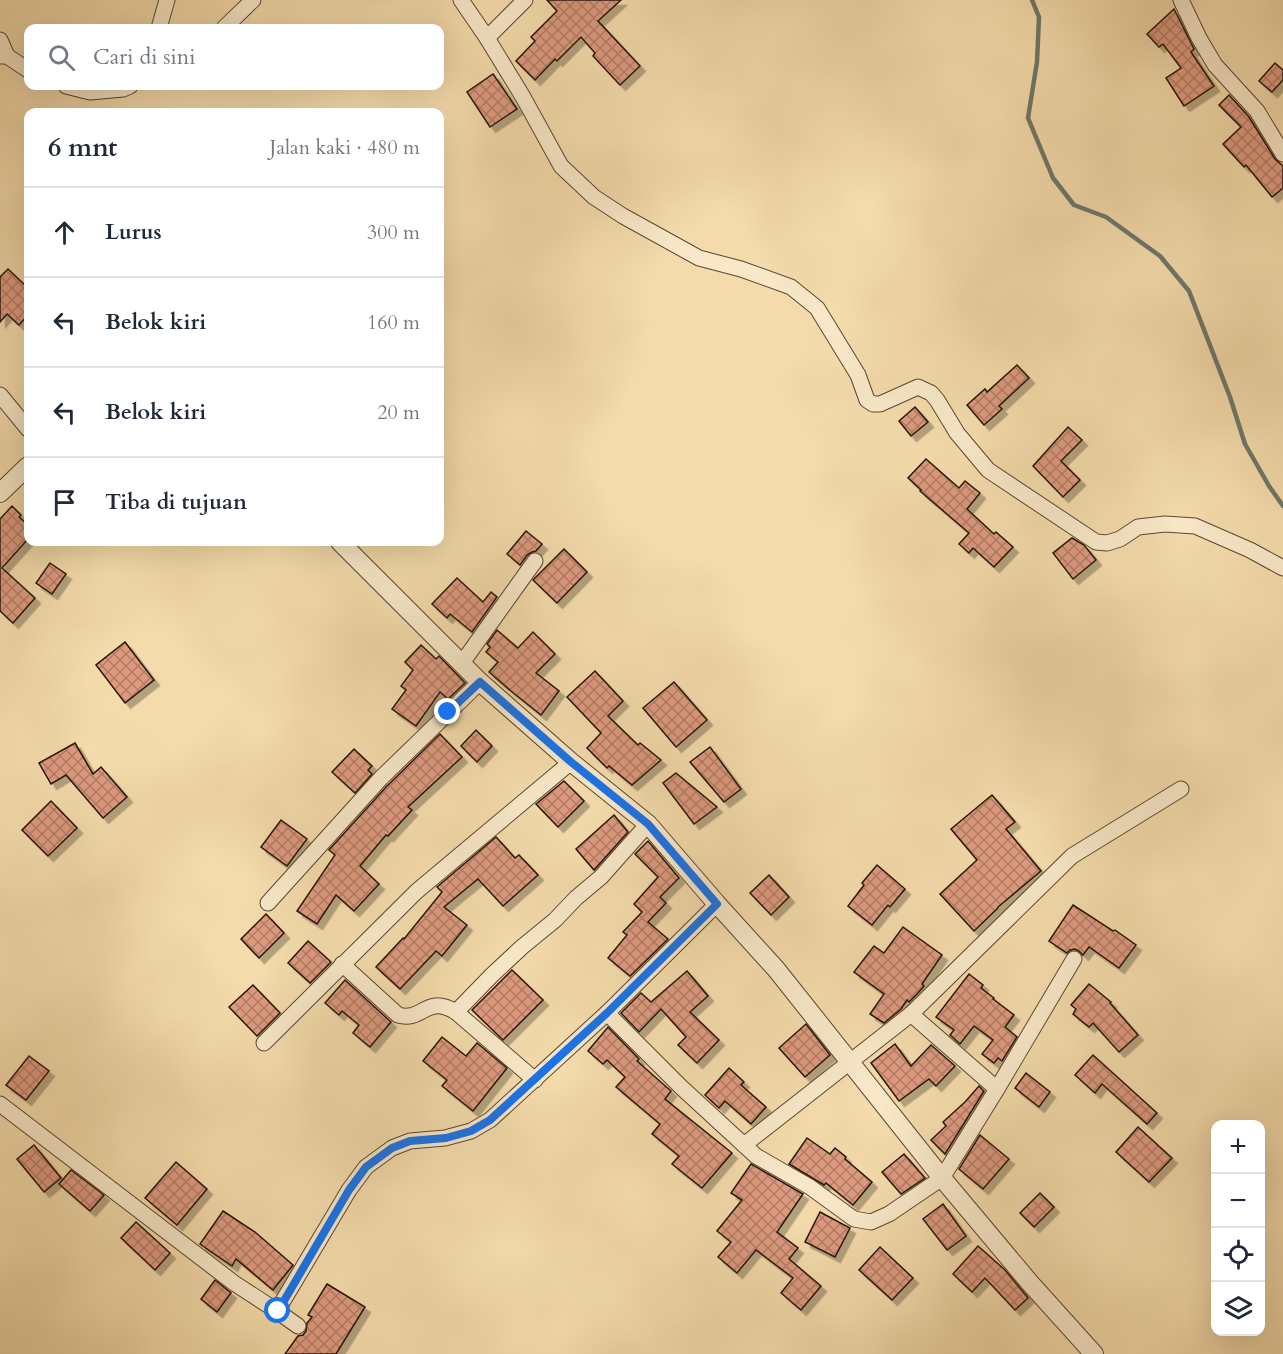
<!DOCTYPE html>
<html lang="id">
<meta charset="utf-8">
<style>
:root{--surface:#fff;--page:#f2f2f3;--text:#1f2937;--muted:#747a83;--line:#e0e1e3}
body{margin:0;font-family:Cardo,serif;background:var(--page);color:var(--text)}
.controls{position:absolute;right:18px;bottom:18px;display:grid;overflow:hidden;border-radius:12px;box-shadow:0 6px 24px #0002}
.controls button{width:54px;height:54px;display:grid;place-items:center;padding:0;border:0;border-bottom:2px solid var(--line);background:var(--surface);color:var(--text);font:30px sans-serif}
.stop{position:absolute;width:18px;height:18px;margin:-14px;border:4px solid #1a73e8;border-radius:50%;background:#fff}
.stop.end{background:#1a73e8;border-color:#fff;box-shadow:0 2px 6px #0008}
.list{margin:0;padding:0;list-style:none}
h2{display:flex;justify-content:space-between;align-items:center;height:78px;margin:0;padding:0 24px;font-size:26px}
h2 small{font-size:20px;font-weight:400;color:var(--muted)}
.list li{display:grid;grid-template-columns:39px 1fr auto;gap:18px;align-items:center;box-sizing:border-box;height:90px;padding:0 24px;border-top:2px solid var(--line)}
.list b{display:block;font-size:22px;white-space:nowrap}
.list em{font-size:20px;font-style:normal;color:var(--muted)}
.icon{flex:none;width:33px;height:33px;fill:none;stroke:currentColor;stroke-width:2;stroke-linecap:round;stroke-linejoin:round}
.map{position:relative;flex:none;width:1283px;height:1354px;overflow:hidden}
.search{position:absolute;background:var(--surface);box-shadow:0 6px 24px #0002;left:24px;top:24px;width:420px;height:66px;display:flex;align-items:center;gap:15px;box-sizing:border-box;padding:0 21px;border-radius:12px;color:var(--muted);font-size:22px}
.panel{position:absolute;background:var(--surface);box-shadow:0 6px 24px #0002;left:24px;top:108px;width:420px;height:438px;border-radius:12px}
.map>svg:first-child{display:block}
.lines{fill:none;stroke-linecap:round;stroke-linejoin:round}
.stream{stroke:#6d786a;stroke-width:4.5}
.building{fill:url(#building-cross-hatch);stroke:#271409;stroke-width:1.5;filter:url(#shadow)}
.minor-casing{stroke:#5a4632;stroke-width:17}
.tertiary-casing{stroke:#5a4632;stroke-width:20}
.minor{stroke:#f8e8c8;stroke-width:15}
.tertiary{stroke:#f8e8c8;stroke-width:18}
.route{stroke:#1a73e8;stroke-width:8}
</style>
<div class="map">
<svg width="1283" height="1354" viewBox="0 0 1283 1354">
<defs>
<pattern id="building-cross-hatch" width="8" height="8" patternUnits="userSpaceOnUse" patternTransform="scale(1.5)"><rect width="8" height="8" fill="#dd9a7f"/><path d="M0 0l8 8M0 8l8-8" fill="none" stroke="#b37c66"/></pattern>
<filter id="shadow"><feDropShadow dx="5.5" dy="5.5" stdDeviation="0" flood-color="#0004"/></filter>
</defs>
<rect width="100%" height="100%" fill="#f4dbab"/>
<filter id="stains"><feTurbulence type="fractalNoise" baseFrequency=".00333" numOctaves="4"/><feColorMatrix values="0 0 0 0 .2 0 0 0 0 .09 0 0 0 0 .02 0 0 0 .5 -.17"/></filter>
<radialGradient id="worn" r=".72"><stop offset=".6" stop-color="#630" stop-opacity="0"/><stop offset="1" stop-color="#630" stop-opacity=".3"/></radialGradient>
<g class="lines">
<path class="stream" d="M1032,0L1039,17L1037,62L1028,118L1053,178L1074,205L1106,217L1160,256L1189,291L1230,397L1245,444L1269,486L1283,506"/>
</g>
<g class="building">
<path d="M547,0H621L598,21L640,66L620,85L593,56L595,53L581,37L557,61L555,59L535,80L516,61L535,41L531,37L557,11Z"/>
<path d="M1174,9L1194,49L1191,52L1214,86L1184,106L1166,78L1181,68L1163,44L1159,47L1147,34Z"/>
<path d="M1275,63L1283,70V80L1272,92L1259,81Z"/>
<path d="M493,74L517,109L490,127L467,92Z"/>
<path d="M1229,95L1249,117L1275,159L1283,166V188L1272,197L1246,165L1244,167L1223,144L1241,127L1219,105Z"/>
<path d="M8,269L28,288V315L19,325L7,314L0,322V277Z"/>
<path d="M1017,365L1029,378L999,406L1002,409L984,425L967,405L985,389L987,392Z"/>
<path d="M915,407L928,422L911,436L899,421Z"/>
<path d="M1068,427L1082,440L1061,461L1080,480L1063,497L1033,466Z"/>
<path d="M926,459L959,488L965,481L980,493L967,509L994,534L996,532L1013,547L994,567L973,548L969,553L959,544L969,533L920,491L921,490L908,478Z"/>
<path d="M12,506L21,515L19,517L28,525V539L2,568L35,598L13,623L0,611V519Z"/>
<path d="M526,531L542,544L536,551L532,552L527,555L520,565L507,554Z"/>
<path d="M1072,538L1084,545L1096,560L1073,579L1053,553Z"/>
<path d="M564,549L587,572L557,603L533,580Z"/>
<path d="M50,563L66,574L52,594L36,583Z"/>
<path d="M457,578L483,602L491,592L497,597L472,632L450,614L447,618L432,604Z"/>
<path d="M497,630L518,648L533,632L555,654L536,673L559,691L541,715L511,691L489,672L498,662L486,652L490,647L487,644Z"/>
<path d="M125,642L154,680L125,703L96,665Z"/>
<path d="M421,645L436,659L439,656L465,683L448,699L440,692L416,726L392,709L406,690L401,686L413,670L405,662Z"/>
<path d="M595,671L623,701L608,716L638,745L640,743L661,760L632,785L609,766L607,768L587,748L601,733L567,697Z"/>
<path d="M674,682L707,720L676,747L643,708Z"/>
<path d="M476,730L492,746L477,762L461,746Z"/>
<path d="M440,734L462,757L408,807L412,810L388,836L386,835L360,866L379,884L354,911L336,895L317,924L297,911L335,855L329,850L386,787Z"/>
<path d="M75,743L93,774L101,767L127,797L103,818L66,775L51,784L39,763Z"/>
<path d="M710,747L741,789L724,802L690,762Z"/>
<path d="M354,749L372,766L368,770L372,774L355,793L332,772Z"/>
<path d="M676,773L717,807L694,824L663,783Z"/>
<path d="M564,781L584,801L558,827L536,804Z"/>
<path d="M992,795L1015,822L1006,829L1041,871L998,907V908L974,931L940,894L977,860L951,829Z"/>
<path d="M51,801L77,828L48,856L22,830Z"/>
<path d="M614,815L628,832L594,870L576,849Z"/>
<path d="M281,820L307,839L287,866L261,847Z"/>
<path d="M496,837L515,858L519,855L538,875L503,906L478,879L444,907L467,925L442,956L436,951L400,989L376,967L403,938L404,939L442,892L437,887Z"/>
<path d="M648,841L679,878L660,897L666,903L648,922L668,939L630,976L608,958L627,935L623,932L642,912L634,904L658,877L635,854Z"/>
<path d="M877,865L905,889L890,907L888,905L872,925L848,906L864,885L862,883Z"/>
<path d="M769,875L789,897L771,915L750,893Z"/>
<path d="M1073,905L1113,931L1115,930L1136,945L1119,968L1089,947L1083,955L1079,951L1075,949L1070,950L1067,953L1049,941Z"/>
<path d="M266,914L284,933L259,958L241,939Z"/>
<path d="M903,927L942,955L922,984L924,986L917,994L909,1002L907,1000L901,1009L884,1023L870,1014L884,994L854,972L874,946L884,953Z"/>
<path d="M308,941L331,962L310,983L288,963Z"/>
<path d="M512,970L543,1000L503,1040L472,1010Z"/>
<path d="M687,971L708,996L690,1012L719,1040L697,1063L678,1045L686,1037L661,1009L639,1032L621,1013L641,993L651,1002Z"/>
<path d="M969,974L983,985L981,988L994,998L993,999L1014,1015L1005,1027L1017,1037L1002,1061L998,1058L994,1063L982,1054L993,1040L974,1026L960,1044L950,1035L954,1030L936,1017Z"/>
<path d="M345,980L391,1022L370,1047L353,1033L359,1025L342,1011L339,1015L325,1003Z"/>
<path d="M1089,984L1111,1002L1110,1003L1138,1035L1119,1052L1093,1023L1089,1027L1073,1014L1076,1009L1071,1005Z"/>
<path d="M253,985L280,1013L257,1036L229,1007Z"/>
<path d="M806,1024L830,1055L805,1077L779,1048Z"/>
<path d="M608,1027L639,1059L637,1061L671,1091L665,1099L732,1153L702,1188L672,1164L679,1156L652,1134L660,1124L616,1087L625,1077L607,1060L603,1064L588,1051Z"/>
<path d="M442,1037L466,1056L477,1043L507,1068L473,1111L442,1086L447,1080L423,1061Z"/>
<path d="M895,1044L911,1066L931,1045L955,1066L936,1086L929,1079L899,1101L871,1063Z"/>
<path d="M1093,1055L1157,1113L1147,1124L1102,1084L1095,1093L1075,1075Z"/>
<path d="M29,1056L49,1071L26,1100L6,1085Z"/>
<path d="M729,1068L744,1082L741,1085L766,1107L751,1124L725,1101L719,1108L705,1095Z"/>
<path d="M1026,1073L1050,1092L1039,1107L1015,1088Z"/>
<path d="M979,1086L984,1091L945,1154L931,1140L946,1126L943,1122L965,1102Z"/>
<path d="M1138,1127L1172,1158L1149,1182L1116,1152Z"/>
<path d="M980,1135L1009,1159L983,1189L959,1169Z"/>
<path d="M807,1138L830,1154L835,1148L846,1157L845,1159L872,1182L853,1205L826,1183L824,1185L789,1164Z"/>
<path d="M34,1145L61,1178L44,1192L17,1159Z"/>
<path d="M904,1154L925,1178L901,1194L882,1172Z"/>
<path d="M176,1162L207,1189L177,1225L145,1198Z"/>
<path d="M751,1164L803,1194L777,1232L798,1248L789,1259L821,1286L801,1310L781,1293L793,1278L756,1250L737,1273L718,1257L731,1242L717,1231L742,1200L731,1193Z"/>
<path d="M71,1170L104,1195L90,1211L59,1184Z"/>
<path d="M1040,1193L1054,1207L1034,1227L1020,1213Z"/>
<path d="M943,1204L966,1236L947,1250L923,1219Z"/>
<path d="M223,1211L255,1232L293,1265L273,1290L236,1259L232,1266L200,1244Z"/>
<path d="M820,1212L850,1228L835,1257L805,1242Z"/>
<path d="M136,1222L170,1253L155,1270L121,1238Z"/>
<path d="M978,1246L1005,1270L1028,1298L1015,1310L985,1278L972,1292L953,1274Z"/>
<path d="M880,1247L913,1278L892,1300L859,1270Z"/>
<path d="M215,1280L231,1293L217,1312L201,1299Z"/>
<path d="M327,1284L365,1307L336,1354H285L298,1336L303,1335L306,1331L307,1323L312,1317L308,1315Z"/>
</g>
<g class="lines">
<defs>
<g id="minor">
<path d="M461,0L487,38L523,97L561,166L594,197L623,216L699,258L741,269L791,287L817,308L858,375L867,400L873,404H880L918,387L931,393L937,400L957,433L988,470L1096,542L1107,543L1120,539L1138,527L1165,524L1195,526L1250,550L1283,568"/>
<path d="M1181,0L1199,38L1215,65L1257,111L1283,154"/>
<path d="M159,28L167,0"/>
<path d="M224,28L253,0"/>
<path d="M487,38L525,0"/>
<path d="M0,40L7,56"/>
<path d="M0,56H7L28,70"/>
<path d="M66,86L90,92L123,89L130,86"/>
<path d="M0,395L28,429"/>
<path d="M462,663L535,561"/>
<path d="M268,903L381,778L480,682"/>
<path d="M342,964L398,1015C424,1022 425,994 456,1012L535,1080"/>
<path d="M456,1012L492,975L522,947L555,920L576,898L601,877L648,824"/>
<path d="M607,1013L681,1087L756,1156L810,1187L854,1219L871,1222L889,1214L942,1178L997,1089L1074,959"/>
<path d="M911,1014L997,1089"/>
<path d="M264,1043L417,891L571,762"/>
<path d="M0,1104L234,1283L277,1311L298,1326"/>
<path d="M744,1145L911,1014L1072,856L1181,789"/>
<path d="M277,1311L349,1190L366,1167L392,1148L410,1141L445,1138L471,1131L490,1120L607,1013L717,904"/>
</g>
<g id="tertiary">
<path d="M0,493L28,466"/>
<path d="M340,542L480,682L571,762L648,824L717,904L776,969L942,1178L1030,1283L1094,1354"/>
</g>
</defs>
<use href="#minor" class="minor-casing"/>
<use href="#tertiary" class="tertiary-casing"/>
<use href="#minor" class="minor"/>
<use href="#tertiary" class="tertiary"/>
</g>
<g class="lines">
<path class="route" d="M278,1311L349,1190L366,1167L392,1148L410,1141L446,1138L471,1131L490,1120L607,1013L717,904L648,824L571,762L480,682L448,712"/>
</g>
<rect width="100%" height="100%" filter="url(#stains)"/>
<rect width="100%" height="100%" fill="url(#worn)"/>
</svg>
<div class="controls">
<button>+</button>
<button>−</button>
<button><svg class="icon" aria-label="locate" viewBox="0 0 24 24"><circle cx="12" cy="12" r="6"/><path d="M12 2v4M12 18v4M2 12h4M18 12h4"/></svg></button>
<button><svg class="icon" aria-label="layers" viewBox="0 0 24 24"><path d="M12 4l9 5-9 5-9-5zM3 14l9 5 9-5"/></svg></button>
</div>
<div class="stop" style="left:278px;top:1311px"></div>
<div class="stop end" style="left:448px;top:712px"></div>
<div class="search"><svg class="icon" aria-label="search" viewBox="0 0 24 24"><circle cx="10" cy="10" r="6"/><path d="M15 15l6 6"/></svg>Cari di sini</div>
<section class="panel">
<h2>6 mnt<small>Jalan kaki · 480 m</small></h2>
<ul class="list">
<li><svg class="icon" aria-label="ahead" viewBox="0 0 24 24"><path d="M12 20V5M6 11l6-6 6 6"/></svg><div><b>Lurus</b></div><em>300 m</em></li>
<li><svg class="icon" aria-label="left" viewBox="0 0 24 24"><path d="M17 20v-9H6M10 6l-5 5 5 5"/></svg><div><b>Belok kiri</b></div><em>160 m</em></li>
<li><svg class="icon" aria-label="left" viewBox="0 0 24 24"><path d="M17 20v-9H6M10 6l-5 5 5 5"/></svg><div><b>Belok kiri</b></div><em>20 m</em></li>
<li><svg class="icon" aria-label="arrive" viewBox="0 0 24 24"><path d="M6 21V4h12l-3 4 3 4H6"/></svg><div><b>Tiba di tujuan</b></div></li>
</ul>
</section>
</div>
